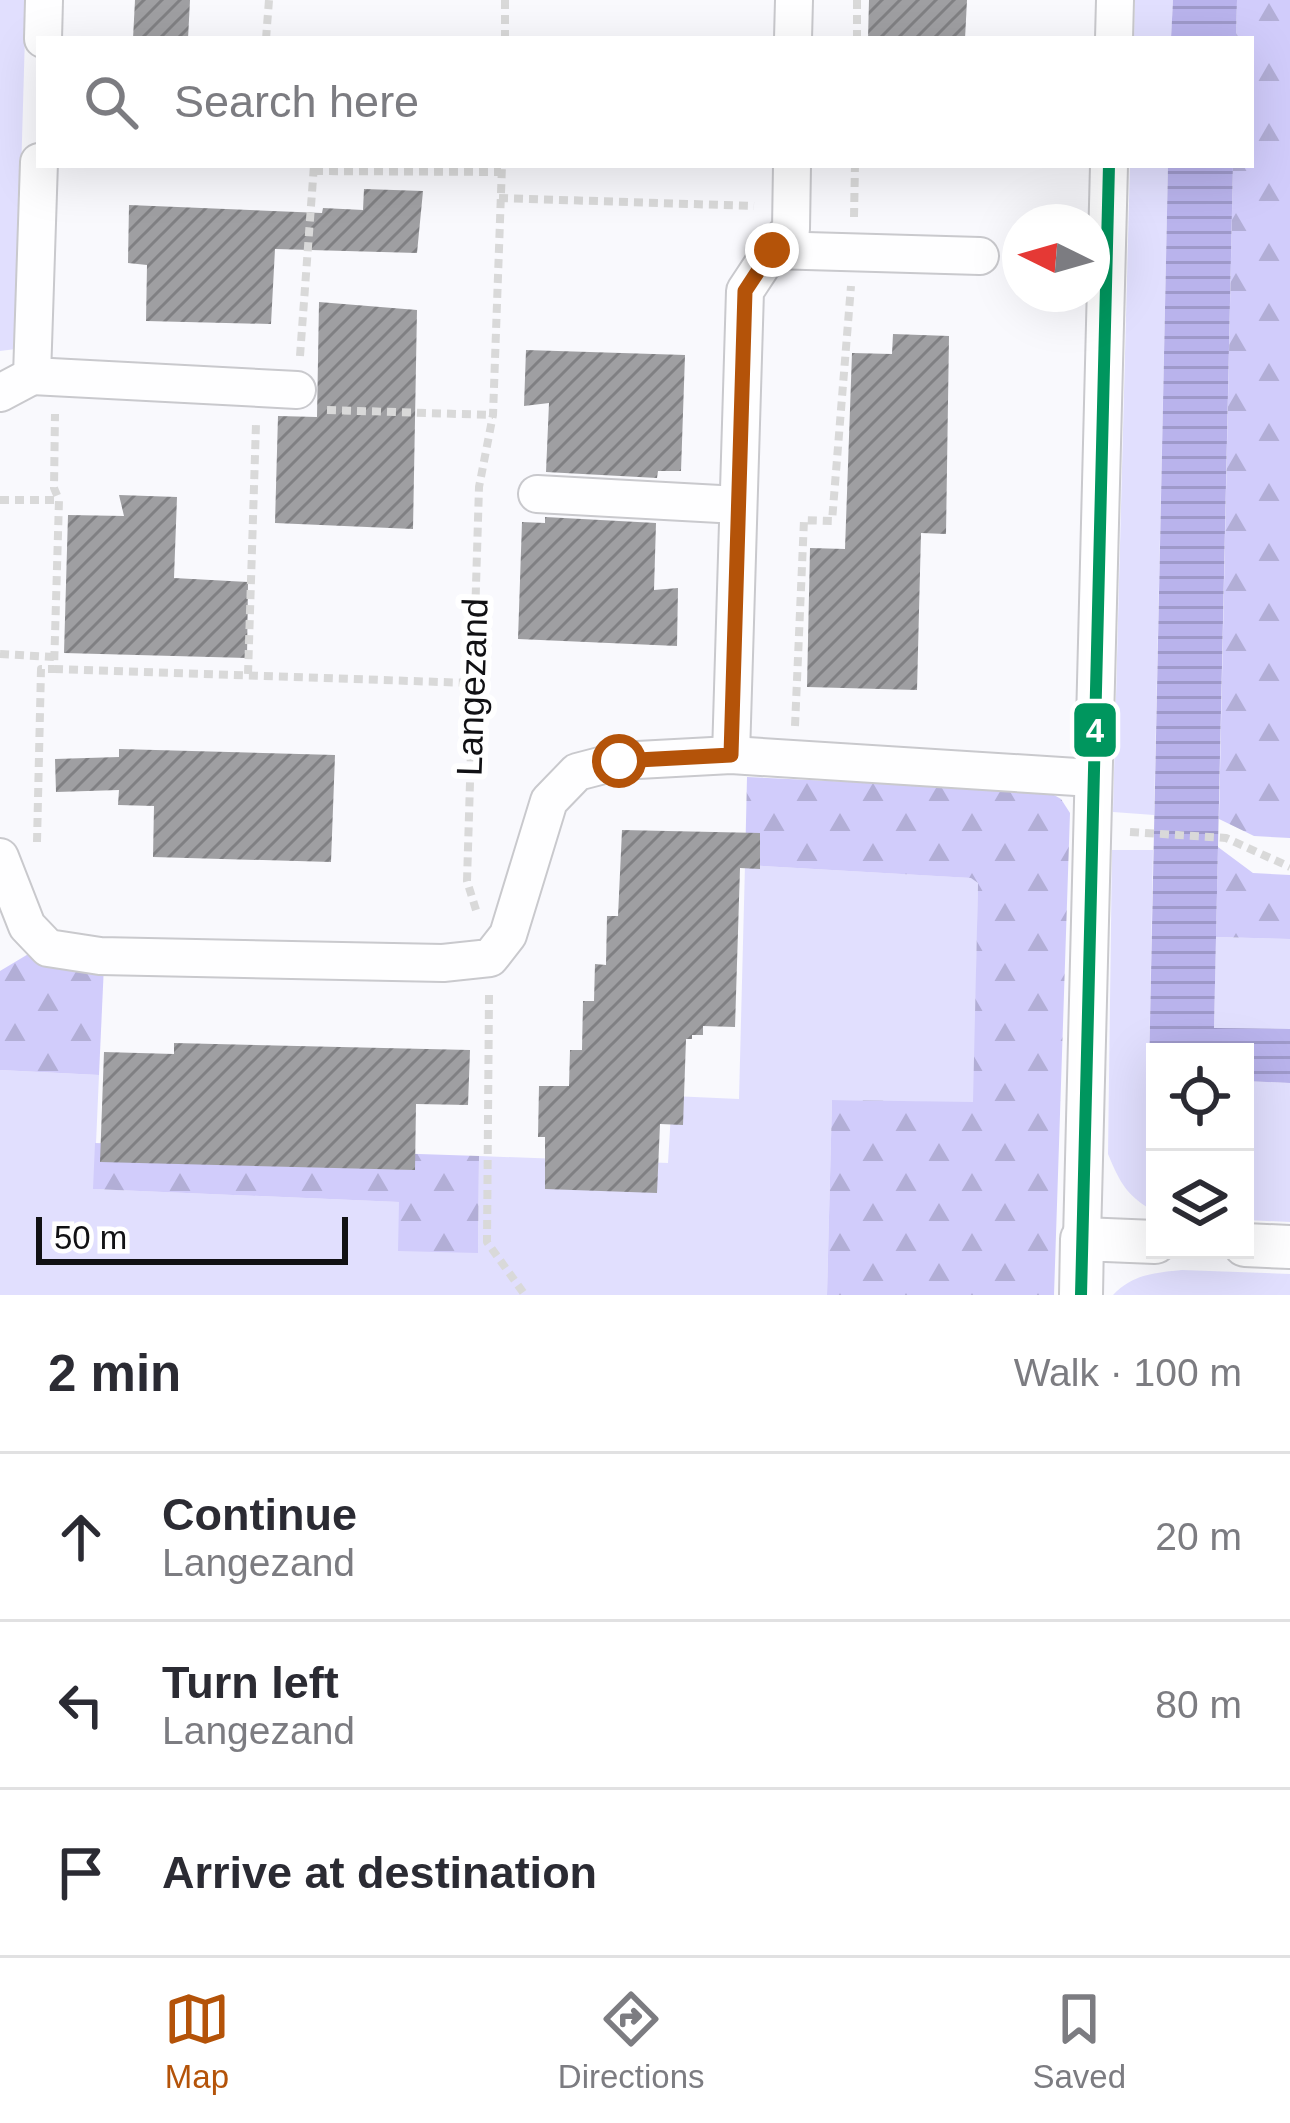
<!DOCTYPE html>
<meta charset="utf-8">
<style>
:root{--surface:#fff;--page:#f2f2f3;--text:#2b2b33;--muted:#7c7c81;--line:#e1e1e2;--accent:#b45309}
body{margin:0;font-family:Arial,sans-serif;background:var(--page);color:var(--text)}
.controls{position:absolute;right:36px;bottom:36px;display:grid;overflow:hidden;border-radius:0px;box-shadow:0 12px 48px #0002}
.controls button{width:108px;height:108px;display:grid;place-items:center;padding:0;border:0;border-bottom:3px solid var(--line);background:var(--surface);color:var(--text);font:60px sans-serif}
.compass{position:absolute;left:1002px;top:204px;width:108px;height:108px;border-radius:50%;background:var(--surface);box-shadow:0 12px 48px #0002;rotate:275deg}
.scale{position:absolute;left:36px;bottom:30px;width:312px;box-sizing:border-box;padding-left:12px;border:6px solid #111114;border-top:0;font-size:33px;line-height:42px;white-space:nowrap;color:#111114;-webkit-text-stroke:9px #fff;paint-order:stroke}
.stop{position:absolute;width:36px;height:36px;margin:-27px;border:9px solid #b45309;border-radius:50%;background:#fff}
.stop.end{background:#b45309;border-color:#fff;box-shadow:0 3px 12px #0008}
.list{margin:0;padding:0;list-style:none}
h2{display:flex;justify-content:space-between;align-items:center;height:156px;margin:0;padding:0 48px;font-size:51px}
h2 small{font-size:39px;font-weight:400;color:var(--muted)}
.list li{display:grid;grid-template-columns:78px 1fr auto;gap:36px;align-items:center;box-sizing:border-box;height:168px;padding:0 48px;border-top:3px solid var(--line)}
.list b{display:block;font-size:45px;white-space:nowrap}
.list p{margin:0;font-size:39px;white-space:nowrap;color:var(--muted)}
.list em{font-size:39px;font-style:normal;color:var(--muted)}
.icon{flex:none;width:66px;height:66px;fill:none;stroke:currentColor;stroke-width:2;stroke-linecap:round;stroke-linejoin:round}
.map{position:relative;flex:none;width:1290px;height:1295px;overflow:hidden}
.search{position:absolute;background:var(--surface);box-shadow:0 12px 48px #0002;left:36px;right:36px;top:36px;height:132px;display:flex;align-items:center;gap:30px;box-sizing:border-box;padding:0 42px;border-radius:0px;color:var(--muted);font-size:45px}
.sheet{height:660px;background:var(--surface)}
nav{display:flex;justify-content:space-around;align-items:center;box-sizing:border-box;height:168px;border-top:3px solid var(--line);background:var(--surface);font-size:33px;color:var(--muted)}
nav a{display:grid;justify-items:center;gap:6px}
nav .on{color:var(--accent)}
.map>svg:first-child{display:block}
.grass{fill:#e1dffe}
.forest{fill:url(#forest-firs)}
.water{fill:url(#water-rules)}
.building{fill:url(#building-hatch)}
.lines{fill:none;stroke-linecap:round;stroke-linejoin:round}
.minor-casing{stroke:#c9c9cd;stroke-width:40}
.tertiary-casing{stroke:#c9c9cd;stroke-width:46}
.path{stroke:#d9d9d9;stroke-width:8;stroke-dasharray:9 6;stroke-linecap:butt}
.minor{stroke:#fefeff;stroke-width:36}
.tertiary{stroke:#fefeff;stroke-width:42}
.bus-1-casing{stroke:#fff;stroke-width:21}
.bus-1{stroke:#00965e;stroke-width:12}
.route{stroke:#b45309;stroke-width:15}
.labels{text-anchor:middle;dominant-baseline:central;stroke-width:12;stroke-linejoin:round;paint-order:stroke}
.street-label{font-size:36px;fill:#111114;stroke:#fff}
.line-badge{stroke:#fff;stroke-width:4.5}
.badge-label{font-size:33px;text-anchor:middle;font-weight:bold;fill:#fff}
</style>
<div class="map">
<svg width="1290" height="1295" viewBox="0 0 1290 1295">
<defs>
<pattern id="forest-firs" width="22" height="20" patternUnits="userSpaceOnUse" patternTransform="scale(3)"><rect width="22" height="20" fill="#d1ccfb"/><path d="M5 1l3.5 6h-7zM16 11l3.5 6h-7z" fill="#b2aed6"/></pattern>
<pattern id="water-rules" width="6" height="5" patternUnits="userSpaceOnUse" patternTransform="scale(3)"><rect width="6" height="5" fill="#b9b3ec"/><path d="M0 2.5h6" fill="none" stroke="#9e99ca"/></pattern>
<pattern id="building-hatch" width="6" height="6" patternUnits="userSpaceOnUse" patternTransform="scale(3)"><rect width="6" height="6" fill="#9f9fa2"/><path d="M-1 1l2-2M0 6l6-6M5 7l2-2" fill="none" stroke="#808083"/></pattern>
</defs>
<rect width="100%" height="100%" fill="#f9f9fd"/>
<g class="grass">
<path d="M0,0H26L16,349L0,351Z"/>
<path d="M1135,0H1173L1171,39H1134Z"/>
<path d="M1130,165H1168L1154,815L1113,812Z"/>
<path d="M1112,850H1153L1149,1069L1155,1073V1212C1127,1196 1120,1183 1108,1154Z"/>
<path d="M745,865L972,878L978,883L974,1103L832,1100L827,1295H0V1070L99,1075L94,1189L400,1202L478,1253L479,1156L668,1163L672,1096L739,1099Z"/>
<path d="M1216,937L1290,939V1029H1214Z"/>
<path d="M1245,1081L1290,1083V1222L1245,1220Z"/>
<path d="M1182,1270L1290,1274V1295H1113C1133,1274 1154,1273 1182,1270Z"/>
</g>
<g class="forest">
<path d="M1237,0H1290V838L1254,836L1219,819L1233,165H1251V39H1236Z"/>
<path d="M747,777L1047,791L1061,799L1070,813L1054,1295H827L832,1100L973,1102L978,883L971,878L745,865Z"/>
<path d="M1218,847L1253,873L1290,875V939L1216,937Z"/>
<path d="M35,950L104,965L99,1075L0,1070V971Z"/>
<path d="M95,1143L479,1156L478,1253L398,1251L399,1202L93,1189Z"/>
</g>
<g class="water">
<path d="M1173,0H1237L1236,39H1171Z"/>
<path d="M1168,165H1233L1214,1028L1290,1029V1083L1245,1081V1052H1155V1073L1149,1070Z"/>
</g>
<g class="building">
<path d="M135,0H190L188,39H133Z"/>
<path d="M869,0H967L965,39H868Z"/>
<path d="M364,189L423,191L417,253L275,249L271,324L146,321L147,265L128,263L129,205L322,213L323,208L363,210Z"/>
<path d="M319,302L417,310L413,529L275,523L278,416L317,417Z"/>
<path d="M893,334L949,336L946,534L921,533L917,690L807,687L810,548L845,549L852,353L892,354Z"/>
<path d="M526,350L685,355L681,471H658L657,478L546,472L549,403L524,406Z"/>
<path d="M119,495L177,497L174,578L248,582L247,658L64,653L68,515L124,516Z"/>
<path d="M545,517L656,523L654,590L678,588L677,646L518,639L522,522L545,523Z"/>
<path d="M119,749L335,755L331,862L153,857L154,806L118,805L119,790L56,792L55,759L119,757Z"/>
<path d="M622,830L760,833V869L740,868L735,1027L703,1026V1035H692V1039H686L683,1125L660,1124L657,1193L545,1189V1137H538L539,1086H569L570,1050H582L583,1001H594L595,964L606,965L607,916H618Z"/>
<path d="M174,1043L470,1050L468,1105L416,1104L415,1170L100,1162L104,1052L174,1054Z"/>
</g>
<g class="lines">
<defs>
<g id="minor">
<path d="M43,39L44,0"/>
<path d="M793,39L794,0"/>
<path d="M1114,39L1115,0"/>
<path d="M772,250L980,256"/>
<path d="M32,376L297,390"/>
<path d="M0,393L32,376L39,162"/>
<path d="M537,494L738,505"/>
<path d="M731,755L745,291L772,250L791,229L792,165"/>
<path d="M0,857L27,926L48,948L100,956L443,963L490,958L508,935L549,801L577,772L619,761L731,755L1092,778"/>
<path d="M1082,1239L1109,165"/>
</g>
<g id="tertiary">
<path d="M1245,1245L1290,1247"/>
<path d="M1081,1295L1082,1239L1155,1242"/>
</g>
</defs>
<use href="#minor" class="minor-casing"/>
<use href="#tertiary" class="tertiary-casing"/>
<g class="path">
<path d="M266,39L269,0"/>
<path d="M505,39V0"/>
<path d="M857,39V0"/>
<path d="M314,171L501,172"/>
<path d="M499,198L754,206"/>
<path d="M854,217L855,165"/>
<path d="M300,356L314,165"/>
<path d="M327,410L493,415"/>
<path d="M0,500H59"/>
<path d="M0,654L54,657"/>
<path d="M54,669L471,683"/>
<path d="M248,674L256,424"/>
<path d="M795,726L804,520L832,521L851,286"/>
<path d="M1130,832L1226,838L1290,867"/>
<path d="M37,842L41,669H54L59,500L54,488L55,414"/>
<path d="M476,910L467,881L479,487L493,415L502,165"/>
<path d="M489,995L487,1242L525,1295"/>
</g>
<use href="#minor" class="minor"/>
<use href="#tertiary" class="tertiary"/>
<defs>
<path id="bus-1" d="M1081,1295L1109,165"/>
</defs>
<use href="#bus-1" class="bus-1-casing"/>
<use href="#bus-1" class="bus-1"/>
</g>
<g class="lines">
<path class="route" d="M619,761L731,755L745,291L772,250"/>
</g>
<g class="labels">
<g class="street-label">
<text transform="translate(472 687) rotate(-88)">Langezand</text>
</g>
</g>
<rect class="line-badge" x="1072" y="701" width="46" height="58" rx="12" fill="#00965e"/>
<g class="badge-label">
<text x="1095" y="742">4</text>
</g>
</svg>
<div class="controls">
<button><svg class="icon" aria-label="locate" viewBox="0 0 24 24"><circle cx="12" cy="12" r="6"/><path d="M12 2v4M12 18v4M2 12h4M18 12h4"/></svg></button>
<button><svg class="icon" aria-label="layers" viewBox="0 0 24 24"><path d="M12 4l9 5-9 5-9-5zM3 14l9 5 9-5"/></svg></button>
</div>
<svg class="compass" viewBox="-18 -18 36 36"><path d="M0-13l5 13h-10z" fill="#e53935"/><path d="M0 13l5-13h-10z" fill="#7c7c81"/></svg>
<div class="scale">50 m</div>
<div class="stop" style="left:619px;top:761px"></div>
<div class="stop end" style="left:772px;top:250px"></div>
<div class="search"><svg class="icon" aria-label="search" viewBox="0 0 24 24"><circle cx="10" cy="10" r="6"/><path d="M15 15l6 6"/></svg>Search here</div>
</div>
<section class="sheet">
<h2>2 min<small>Walk · 100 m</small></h2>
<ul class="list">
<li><svg class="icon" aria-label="ahead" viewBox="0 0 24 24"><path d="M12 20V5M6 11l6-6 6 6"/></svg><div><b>Continue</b><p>Langezand</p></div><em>20 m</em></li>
<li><svg class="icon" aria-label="left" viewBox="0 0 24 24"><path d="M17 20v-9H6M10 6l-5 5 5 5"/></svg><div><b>Turn left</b><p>Langezand</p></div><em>80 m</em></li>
<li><svg class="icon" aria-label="arrive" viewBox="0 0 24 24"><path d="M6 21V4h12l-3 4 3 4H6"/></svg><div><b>Arrive at destination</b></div></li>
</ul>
</section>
<nav>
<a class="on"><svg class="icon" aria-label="map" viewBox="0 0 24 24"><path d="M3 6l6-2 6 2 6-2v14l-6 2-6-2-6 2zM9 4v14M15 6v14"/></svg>Map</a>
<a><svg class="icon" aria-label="directions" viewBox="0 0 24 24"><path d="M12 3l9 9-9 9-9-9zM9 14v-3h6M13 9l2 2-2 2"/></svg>Directions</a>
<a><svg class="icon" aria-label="saved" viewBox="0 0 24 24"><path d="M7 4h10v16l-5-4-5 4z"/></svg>Saved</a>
</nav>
